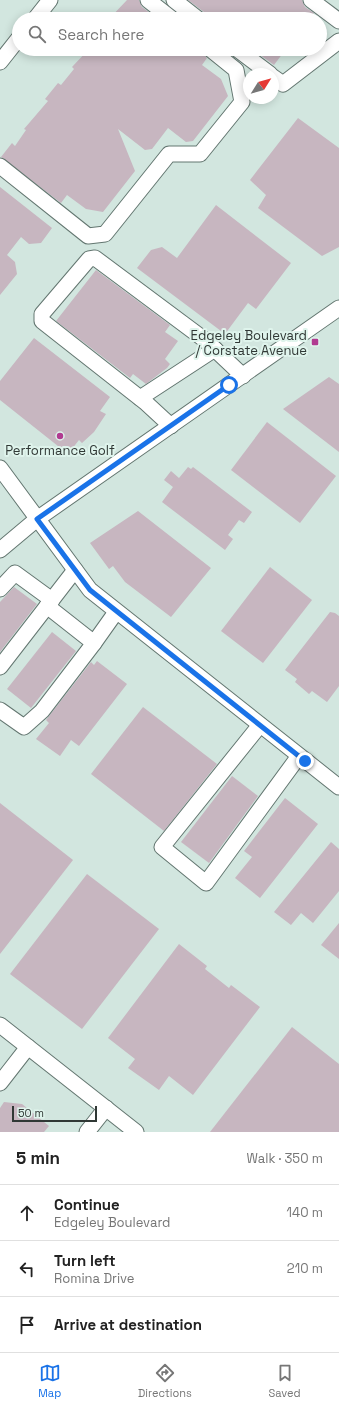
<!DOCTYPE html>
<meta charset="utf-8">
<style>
:root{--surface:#fff;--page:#f6f6f6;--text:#222;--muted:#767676;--line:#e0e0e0;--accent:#1a73e8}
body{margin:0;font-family:"Space Grotesk",sans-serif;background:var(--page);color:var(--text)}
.compass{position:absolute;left:243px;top:68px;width:36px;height:36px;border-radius:50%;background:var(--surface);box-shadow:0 2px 10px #0003;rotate:53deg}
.scale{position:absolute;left:12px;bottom:10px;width:85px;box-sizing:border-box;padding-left:4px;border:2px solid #303835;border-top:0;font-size:11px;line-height:14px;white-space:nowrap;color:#303835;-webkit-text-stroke:3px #dff4ec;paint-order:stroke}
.stop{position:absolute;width:12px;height:12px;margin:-9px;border:3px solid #1a73e8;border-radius:50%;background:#fff}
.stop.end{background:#1a73e8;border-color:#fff;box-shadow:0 1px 4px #0008}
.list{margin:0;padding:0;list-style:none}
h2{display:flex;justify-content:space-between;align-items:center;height:52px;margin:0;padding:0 16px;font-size:17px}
h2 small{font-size:13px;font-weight:400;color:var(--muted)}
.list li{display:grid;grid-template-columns:26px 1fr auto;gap:12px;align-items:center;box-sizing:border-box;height:56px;padding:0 16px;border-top:1px solid var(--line)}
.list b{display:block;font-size:15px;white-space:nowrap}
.list p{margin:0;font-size:13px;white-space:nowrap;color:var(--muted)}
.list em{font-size:13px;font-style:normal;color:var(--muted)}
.icon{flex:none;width:22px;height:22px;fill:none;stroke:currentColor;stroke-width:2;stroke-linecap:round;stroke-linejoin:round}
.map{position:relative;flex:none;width:339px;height:1132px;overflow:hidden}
.search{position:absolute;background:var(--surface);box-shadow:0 2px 10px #0003;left:12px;right:12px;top:12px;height:44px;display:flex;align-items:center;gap:10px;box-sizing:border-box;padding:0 14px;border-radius:22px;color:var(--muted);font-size:15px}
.sheet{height:220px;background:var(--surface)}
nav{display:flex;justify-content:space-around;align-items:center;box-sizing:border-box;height:56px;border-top:1px solid var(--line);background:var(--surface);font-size:11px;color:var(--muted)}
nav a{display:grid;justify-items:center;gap:2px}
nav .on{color:var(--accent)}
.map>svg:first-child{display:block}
.building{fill:#c7b6c0}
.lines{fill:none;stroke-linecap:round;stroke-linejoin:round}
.minor-casing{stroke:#637670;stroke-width:17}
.minor{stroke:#fff;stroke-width:15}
.route{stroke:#1a73e8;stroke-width:5}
.poi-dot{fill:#b13b91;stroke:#dff4ec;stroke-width:1.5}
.labels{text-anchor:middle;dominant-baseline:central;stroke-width:4;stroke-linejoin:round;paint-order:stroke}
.poi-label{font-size:13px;fill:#303835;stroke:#dff4ec;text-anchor:end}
</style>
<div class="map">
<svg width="339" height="1132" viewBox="0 0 339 1132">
<rect width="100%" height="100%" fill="#d2e6df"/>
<g class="building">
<path d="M127,0H139L142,7L158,19H109Z"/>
<path d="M188,0H302L305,7L314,13L309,19H207L204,12Z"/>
<path d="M89,49H201L202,53L207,58L202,65L221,79L228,96L193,141L186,142L168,128L152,149L145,150L118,129L135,171L103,212L86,209L67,195L61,203L1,157L12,143L15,146L26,130L24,129L48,101L45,99L58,83L61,85L74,69L72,67Z"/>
<path d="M252,49H278L283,53L274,65Z"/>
<path d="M298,118L339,148V247L322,256L258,208L266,195L250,180Z"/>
<path d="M0,187L52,228L41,243L29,244L21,237L7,255L15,262L17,274L0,295Z"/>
<path d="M216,205L291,263L256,309L248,303L225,334L137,268L151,250L162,247L177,258Z"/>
<path d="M96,270L170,325L165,332L178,341L165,359L170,364L167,368L146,384L133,374L130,378L56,321Z"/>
<path d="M34,338L110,397L100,411L106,414L94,432L82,443L79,440L68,454L0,400V381Z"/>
<path d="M329,377L339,384V452L283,409Z"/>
<path d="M267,422L336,476L300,523L231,470Z"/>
<path d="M188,467L191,469L193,467L252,512L244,523L239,520L228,535L233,539L225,550L162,502L173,487L164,480L171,471L179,478Z"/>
<path d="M138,511L211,568L171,617L125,582L113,566L109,569L90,543Z"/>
<path d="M270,567L312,600L263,663L221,631Z"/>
<path d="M14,587L37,604L0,652V602Z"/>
<path d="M330,612L335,613L339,616V686L327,702L312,691L309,694L295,682L297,679L285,670Z"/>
<path d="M52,632L76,651L31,708L7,689Z"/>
<path d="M97,661L127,684L79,746L71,740L60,756L36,739L49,723L46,720L91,662L94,665Z"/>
<path d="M143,707L217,764L164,831L91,774Z"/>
<path d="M232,776L258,796L209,863L181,842Z"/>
<path d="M285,798L318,824L260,898L235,878L252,857L244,851Z"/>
<path d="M0,803L73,860L0,954Z"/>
<path d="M331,842L339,849V891L313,923L301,913L291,925L274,912Z"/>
<path d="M87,874L159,929L82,1029L10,974Z"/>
<path d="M339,923V959L321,945Z"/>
<path d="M179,944L207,966L205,969L229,988L231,985L260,1007L193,1095L169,1076L159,1090L128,1068L135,1059L108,1038Z"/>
<path d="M292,1027L339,1064V1132H210Z"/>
<path d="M4,1102L22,1104L49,1126L44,1132H0V1108Z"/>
</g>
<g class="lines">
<defs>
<g id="minor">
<path d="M148,0L172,19"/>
<path d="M174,0L198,19"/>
<path d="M311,0L339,21"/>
<path d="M35,19L50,0"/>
<path d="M237,49L270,74"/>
<path d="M0,62L19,38"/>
<path d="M273,77L283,84L339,41"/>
<path d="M0,166L88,236L105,234L169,154H200L242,102L236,70L210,49"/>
<path d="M140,398L215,349"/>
<path d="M171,426L145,402L42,321V314L89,259L95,258L205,340L243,376"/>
<path d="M0,468L90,590L339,787"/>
<path d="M0,550L37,519L339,308"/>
<path d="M0,589L15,573L52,600"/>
<path d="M47,606L94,643L116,612"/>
<path d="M0,667L75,570"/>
<path d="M0,710L24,727L42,711L94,643"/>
<path d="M260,725L162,847L206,883L299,756"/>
<path d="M0,1025L136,1132"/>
<path d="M0,1083L28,1047"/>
<path d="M87,1132L106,1108"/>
</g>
</defs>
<use href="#minor" class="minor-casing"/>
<use href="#minor" class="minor"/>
</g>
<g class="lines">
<path class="route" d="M229,385L37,519L90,590L305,761"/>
</g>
<g class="poi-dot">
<rect x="311" y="338" width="8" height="8" rx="2"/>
<circle cx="60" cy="436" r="4"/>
</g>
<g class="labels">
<g class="poi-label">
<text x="307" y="335">Edgeley Boulevard<tspan x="307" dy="15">/ Corstate Avenue</tspan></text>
<text x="60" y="450" text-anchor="middle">Performance Golf</text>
</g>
</g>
</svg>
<svg class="compass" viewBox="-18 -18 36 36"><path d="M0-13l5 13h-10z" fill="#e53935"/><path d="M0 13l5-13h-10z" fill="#767676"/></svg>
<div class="scale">50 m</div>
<div class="stop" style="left:229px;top:385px"></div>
<div class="stop end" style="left:305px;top:761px"></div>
<div class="search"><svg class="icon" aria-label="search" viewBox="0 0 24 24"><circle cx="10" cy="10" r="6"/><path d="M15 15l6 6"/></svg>Search here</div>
</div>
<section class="sheet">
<h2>5 min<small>Walk · 350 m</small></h2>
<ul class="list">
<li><svg class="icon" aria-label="ahead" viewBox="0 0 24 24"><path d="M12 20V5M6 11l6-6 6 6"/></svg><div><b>Continue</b><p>Edgeley Boulevard</p></div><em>140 m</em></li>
<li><svg class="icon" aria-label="left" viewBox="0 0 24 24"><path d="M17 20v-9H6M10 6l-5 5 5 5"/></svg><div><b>Turn left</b><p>Romina Drive</p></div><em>210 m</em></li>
<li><svg class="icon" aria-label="arrive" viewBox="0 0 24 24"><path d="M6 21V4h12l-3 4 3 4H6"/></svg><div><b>Arrive at destination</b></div></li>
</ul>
</section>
<nav>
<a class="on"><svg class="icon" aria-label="map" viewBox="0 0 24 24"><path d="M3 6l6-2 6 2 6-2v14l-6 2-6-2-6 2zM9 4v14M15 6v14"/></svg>Map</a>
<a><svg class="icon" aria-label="directions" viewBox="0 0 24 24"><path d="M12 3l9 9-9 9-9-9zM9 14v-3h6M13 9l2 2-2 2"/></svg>Directions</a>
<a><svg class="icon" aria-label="saved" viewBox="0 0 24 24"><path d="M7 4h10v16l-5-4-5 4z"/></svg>Saved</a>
</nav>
